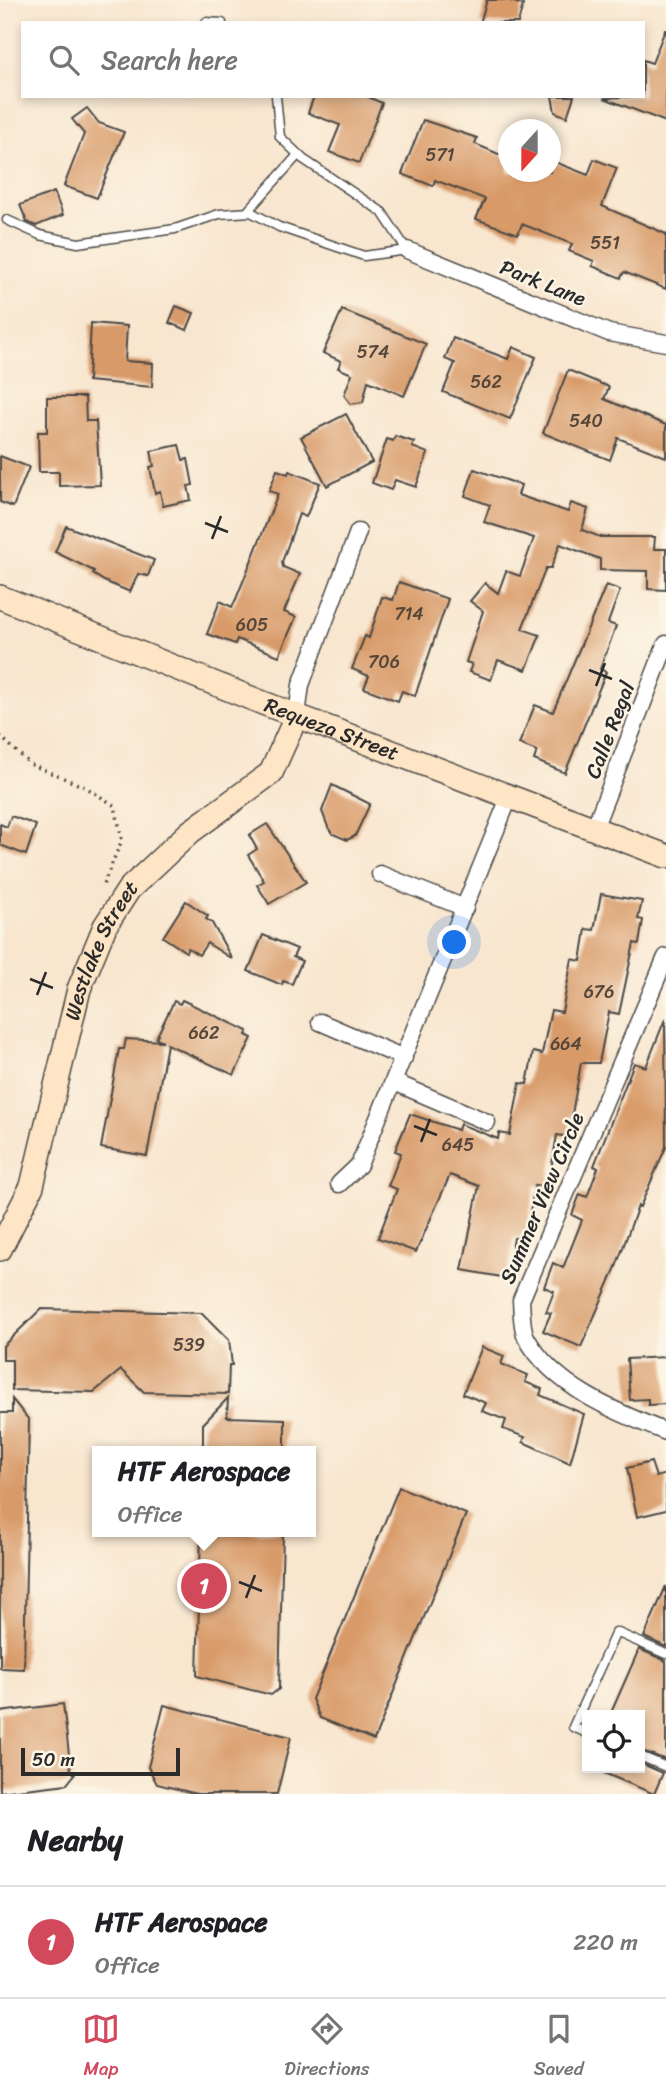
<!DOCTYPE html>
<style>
:root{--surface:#fff;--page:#f2f2f2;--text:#202124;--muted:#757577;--line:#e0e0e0;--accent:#d1495b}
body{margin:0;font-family:Sriracha,sans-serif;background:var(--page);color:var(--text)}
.controls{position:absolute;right:21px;bottom:21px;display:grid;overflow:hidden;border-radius:0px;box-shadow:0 4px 10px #0003}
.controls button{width:63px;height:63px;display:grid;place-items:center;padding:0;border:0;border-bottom:2px solid var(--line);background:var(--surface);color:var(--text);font:35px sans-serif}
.compass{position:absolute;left:498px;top:119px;width:63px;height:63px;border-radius:50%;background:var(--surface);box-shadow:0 4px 10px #0003;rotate:201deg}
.scale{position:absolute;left:21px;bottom:18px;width:159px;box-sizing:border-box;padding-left:7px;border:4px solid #2b2b2b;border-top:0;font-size:19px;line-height:24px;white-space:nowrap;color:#2b2b2b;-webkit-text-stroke:5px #fcf5e5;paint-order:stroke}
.you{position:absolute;left:455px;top:943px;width:24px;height:24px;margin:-18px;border:5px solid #fff;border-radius:50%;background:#1a73e8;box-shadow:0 0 0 10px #1a73e833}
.badge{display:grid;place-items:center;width:46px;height:46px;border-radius:50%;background:var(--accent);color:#fff;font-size:23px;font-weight:700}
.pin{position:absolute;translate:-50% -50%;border:4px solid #fff;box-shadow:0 2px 7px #0006}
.popup{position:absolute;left:92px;top:1446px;width:224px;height:91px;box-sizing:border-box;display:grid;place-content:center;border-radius:0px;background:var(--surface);filter:drop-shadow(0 2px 5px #0005);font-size:23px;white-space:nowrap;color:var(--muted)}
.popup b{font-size:26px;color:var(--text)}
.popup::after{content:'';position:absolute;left:50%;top:100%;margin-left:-14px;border:14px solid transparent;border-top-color:var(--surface)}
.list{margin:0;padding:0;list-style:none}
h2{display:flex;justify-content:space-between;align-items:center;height:91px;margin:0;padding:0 28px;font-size:30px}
h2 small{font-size:23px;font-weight:400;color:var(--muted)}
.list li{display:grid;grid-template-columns:46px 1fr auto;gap:21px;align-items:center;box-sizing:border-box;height:112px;padding:0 28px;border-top:2px solid var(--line)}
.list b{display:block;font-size:26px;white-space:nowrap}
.list p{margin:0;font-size:23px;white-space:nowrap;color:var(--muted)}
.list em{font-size:23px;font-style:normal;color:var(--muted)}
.icon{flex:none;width:38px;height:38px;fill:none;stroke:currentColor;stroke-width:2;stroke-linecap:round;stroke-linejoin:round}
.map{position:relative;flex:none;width:666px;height:1794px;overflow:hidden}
.search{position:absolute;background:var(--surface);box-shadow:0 4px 10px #0003;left:21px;right:21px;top:21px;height:77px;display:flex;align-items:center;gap:18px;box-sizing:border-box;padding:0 24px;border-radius:0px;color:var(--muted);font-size:26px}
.sheet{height:203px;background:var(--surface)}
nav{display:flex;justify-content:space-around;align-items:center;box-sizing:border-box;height:98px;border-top:2px solid var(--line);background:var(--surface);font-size:19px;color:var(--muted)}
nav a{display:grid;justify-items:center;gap:4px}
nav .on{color:var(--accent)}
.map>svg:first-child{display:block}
.building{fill:#d89a67}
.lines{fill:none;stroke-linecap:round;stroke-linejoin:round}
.lane-casing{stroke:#4a4744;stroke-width:11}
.street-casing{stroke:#4a4744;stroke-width:19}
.secondary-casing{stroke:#4a4744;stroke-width:26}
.path{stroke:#4a4744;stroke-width:3.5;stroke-dasharray:2 5;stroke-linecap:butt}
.lane{stroke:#fff;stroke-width:8}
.street{stroke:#fff;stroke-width:16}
.secondary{stroke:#fde5c5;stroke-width:23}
.ticks{fill:none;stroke:#2b2b2b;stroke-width:2.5}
.labels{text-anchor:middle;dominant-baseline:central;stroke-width:5;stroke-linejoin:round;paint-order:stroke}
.number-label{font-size:18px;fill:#56473a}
.street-label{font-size:21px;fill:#2b2b2b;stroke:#fcf5e5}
</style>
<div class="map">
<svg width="666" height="1794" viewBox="0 0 666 1794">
<rect width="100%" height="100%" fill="#fcf5e5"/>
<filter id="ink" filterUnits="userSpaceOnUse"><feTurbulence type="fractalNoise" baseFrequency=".0143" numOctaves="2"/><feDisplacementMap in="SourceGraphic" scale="14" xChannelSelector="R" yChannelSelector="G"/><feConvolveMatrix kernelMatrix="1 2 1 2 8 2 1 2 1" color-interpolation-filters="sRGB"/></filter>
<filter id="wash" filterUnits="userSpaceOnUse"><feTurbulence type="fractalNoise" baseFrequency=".00686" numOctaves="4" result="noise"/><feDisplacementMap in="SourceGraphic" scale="28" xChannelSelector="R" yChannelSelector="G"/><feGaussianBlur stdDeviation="1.57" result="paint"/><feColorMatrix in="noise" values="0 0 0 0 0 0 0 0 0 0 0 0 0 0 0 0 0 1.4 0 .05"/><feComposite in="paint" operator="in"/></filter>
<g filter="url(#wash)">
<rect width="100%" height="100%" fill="#f8e6cf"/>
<g id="blocks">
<g class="building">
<path d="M487,0H508L523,5L518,23H480Z"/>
<path d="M665,30H666V122L604,98L643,96V60L652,63Z"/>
<path d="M314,96H366L382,103L359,163L329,152L340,125L308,113Z"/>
<path d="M552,96H574L567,117L555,112Z"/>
<path d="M87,108L99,123L124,132L97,198L64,186L84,134L72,119Z"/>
<path d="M423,120L477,138L475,144L508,158V172H550V160L588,175L594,159L617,168L602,206L666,234V289L624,272L621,278L592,266L594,261L569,251L572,244L522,224L518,234L476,219L485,199L435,180L433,186L402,174Z"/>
<path d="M54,192L63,215L36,226L27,222L20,205Z"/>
<path d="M176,306L194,313L187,330L169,323Z"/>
<path d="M342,310L426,344L404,396L368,381L363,402L351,404L344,395L352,374L338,368L341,361L323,353Z"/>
<path d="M91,323L127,326L125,361L153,363L152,387L88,381Z"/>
<path d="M453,338L508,359L513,347L536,357L510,419L443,392L455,363L445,359Z"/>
<path d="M568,370L609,387L604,399L666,425V457L618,438L610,460L543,433Z"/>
<path d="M47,397H85L86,421H96L100,485L59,486V472H39L38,432H47Z"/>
<path d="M346,414L372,462L327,486L301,437Z"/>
<path d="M395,436L414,442L412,447L428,453L416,487L395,480L391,490L372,483L387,439L393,441Z"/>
<path d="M179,445L183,460L188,459L193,485L188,486L191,500L163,506L160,491L155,493L150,467L154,466L151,451Z"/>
<path d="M0,456L29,467L13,507L0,502Z"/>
<path d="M474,469L521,485L518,495L568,512L571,503L588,509L582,530L600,537H655L654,549H666V590L648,589V571L600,570V559L560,544L551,568H546L522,629L540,635L526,670L498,660L491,680L469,672L472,664L466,662L483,611L470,601L485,583L498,593L506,571L520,576L534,538L484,522L490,505L465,496Z"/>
<path d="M277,470L288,474L289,471L320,483L306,517L299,514L282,562L283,567L300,574L284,612L296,617L279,656L237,639L235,644L207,634L220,601L232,607L236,599L278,494L269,491Z"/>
<path d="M66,526L154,560L148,576L138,574L130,592L104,581L93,574L94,571L55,552Z"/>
<path d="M399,582L448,599L415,696L402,691L398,701L364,688L369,676L352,669L365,636L369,638L382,597L393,600Z"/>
<path d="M606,585L620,590L608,623L616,626L600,669L606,672L565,773L534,760L537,751L519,744L535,705L553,712Z"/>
<path d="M332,785L370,804L355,836L347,840L333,834L328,827L322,811Z"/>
<path d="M11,816L36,825L26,855L0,845V824L7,827Z"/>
<path d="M267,824L306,882L269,904L257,885L264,881L248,855L257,849L249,835Z"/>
<path d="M601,894L642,901L638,919L643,920L639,944L634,943L619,1014L609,1012L599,1063H581L568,1137L557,1135L548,1187L535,1185L525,1238H514L507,1278L462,1270L479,1186L450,1175L416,1252L378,1238L397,1189L388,1186L401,1153L395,1151L410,1114L458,1130L460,1124L498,1139L499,1133L510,1135L520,1083L527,1084L533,1052L542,1054L551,1010L562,1012L572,959L581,961L586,929L594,930Z"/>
<path d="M186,901L208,916L206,919L212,923L232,959L207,943L199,955L188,948L186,952L163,937Z"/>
<path d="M263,935L297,949L293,957L302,961L292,984L283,981L282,985L248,971Z"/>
<path d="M182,1000L248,1031L246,1035L252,1038L234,1075L167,1044L147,1156L101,1148L119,1049H124L126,1039L163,1041L156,1038L174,1001L180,1004Z"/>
<path d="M665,1019L666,1147L640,1207L638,1206L616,1267L581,1347L543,1331L551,1313L546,1312L554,1291L544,1287L553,1263L563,1268L582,1220L572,1215L580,1194L587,1197L598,1168L594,1166L634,1063L646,1067Z"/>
<path d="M41,1309L202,1313L229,1340L232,1365H229L228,1394L144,1392L121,1370L94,1392L12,1390V1360H3V1346Z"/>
<path d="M482,1347L504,1356L501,1364L528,1375L525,1382L542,1389L540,1395L584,1414L570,1463L523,1442L525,1437L503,1429L506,1420L482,1411L486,1403L463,1394Z"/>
<path d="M666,1357V1404L648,1405V1399L630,1400L627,1359Z"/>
<path d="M228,1398L227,1417L285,1419V1451H203V1424Z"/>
<path d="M12,1399L29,1420L24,1669L0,1668V1413H12Z"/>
<path d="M651,1462L656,1477L666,1474V1510L637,1517L627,1468Z"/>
<path d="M399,1487L466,1514L374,1740L320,1718L312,1699Z"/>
<path d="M201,1532H283L279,1689L271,1695L197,1676Z"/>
<path d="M666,1586V1647L644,1637Z"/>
<path d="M639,1649L666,1661V1760L640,1750V1715H610Z"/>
<path d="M63,1704L71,1771L75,1774L67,1784L0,1792V1712Z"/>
<path d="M164,1705L291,1737L277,1794H197L157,1784L148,1767Z"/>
<path d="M640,1763L663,1773L654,1794L592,1768H640Z"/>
</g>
</g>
</g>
<g filter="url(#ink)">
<use href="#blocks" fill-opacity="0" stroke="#4a4744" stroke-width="2"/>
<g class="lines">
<defs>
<g id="lane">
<path d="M206,22L222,23"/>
<path d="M247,212L298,155"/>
<path d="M7,220L40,235L78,243L175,229L219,214L251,212L279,227L364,256L407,250L382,212L303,159L280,137L276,96"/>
<path d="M587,1733L573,1727L616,1632L666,1654"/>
<path d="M640,1756L666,1767"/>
</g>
<g id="street">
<path d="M407,250L609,333L666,343"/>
<path d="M297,715L301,685L358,532"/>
<path d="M593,831L666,644"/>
<path d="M380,874L465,908"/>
<path d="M666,957L521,1300C522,1311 521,1327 526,1337C553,1387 616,1412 666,1432"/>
<path d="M320,1022L404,1058"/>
<path d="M394,1082L487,1122"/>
<path d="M339,1184L359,1165L509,798"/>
</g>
<g id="secondary">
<path id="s1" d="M0,597L263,703L666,856"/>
<path id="s2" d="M0,1249L32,1186L79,989L105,926L129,889L190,832L271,773L297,715"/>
</g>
</defs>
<use href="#lane" class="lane-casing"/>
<use href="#street" class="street-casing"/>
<use href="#secondary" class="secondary-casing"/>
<path class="path" d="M0,736L30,764L87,788L115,806L122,840L102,887"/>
<use href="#lane" class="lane"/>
<use href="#street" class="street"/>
<use href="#secondary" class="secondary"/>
</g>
</g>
<path class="ticks" d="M205,523L228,532M212,539L221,516M589,670L612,679M596,686L605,663M30,979L53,988M37,995L46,972M414,1126L437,1135M421,1142L430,1119M239,1582L262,1591M246,1598L255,1575"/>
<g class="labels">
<g class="number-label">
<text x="440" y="155">571</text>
<text x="605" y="243">551</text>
<text x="373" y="352">574</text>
<text x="486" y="382">562</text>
<text x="586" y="421">540</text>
<text x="409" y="614">714</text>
<text x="252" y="625">605</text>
<text x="384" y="662">706</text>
<text x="599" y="992">676</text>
<text x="204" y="1033">662</text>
<text x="566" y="1044">664</text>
<text x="458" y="1145">645</text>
<text x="189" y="1345">539</text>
</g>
<g class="street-label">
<text transform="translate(543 283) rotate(22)">Park Lane</text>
<text stroke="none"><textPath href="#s1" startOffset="357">Requeza Street</textPath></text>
<text transform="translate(610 730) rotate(-69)">Calle Regal</text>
<text stroke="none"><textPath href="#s2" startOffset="317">Westlake Street</textPath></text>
<text transform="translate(542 1198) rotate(-67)">Summer View Circle</text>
</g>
</g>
</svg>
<div class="controls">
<button><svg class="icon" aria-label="locate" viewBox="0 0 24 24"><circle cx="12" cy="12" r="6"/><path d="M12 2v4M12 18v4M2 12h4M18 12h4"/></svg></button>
</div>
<svg class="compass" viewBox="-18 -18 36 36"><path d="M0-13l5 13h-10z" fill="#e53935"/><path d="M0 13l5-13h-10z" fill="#757577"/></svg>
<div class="scale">50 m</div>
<div class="you"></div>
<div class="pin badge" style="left:204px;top:1586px">1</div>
<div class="popup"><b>HTF Aerospace</b>Office</div>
<div class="search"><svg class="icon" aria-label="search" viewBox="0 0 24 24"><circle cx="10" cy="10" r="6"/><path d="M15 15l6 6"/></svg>Search here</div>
</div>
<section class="sheet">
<h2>Nearby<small></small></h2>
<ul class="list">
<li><span class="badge">1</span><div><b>HTF Aerospace</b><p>Office</p></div><em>220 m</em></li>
</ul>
</section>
<nav>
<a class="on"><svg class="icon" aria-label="map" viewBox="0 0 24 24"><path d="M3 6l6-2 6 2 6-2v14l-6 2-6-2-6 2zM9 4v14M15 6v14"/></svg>Map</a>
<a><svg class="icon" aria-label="directions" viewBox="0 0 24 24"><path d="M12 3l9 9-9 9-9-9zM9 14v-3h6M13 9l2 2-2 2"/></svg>Directions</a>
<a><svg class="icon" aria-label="saved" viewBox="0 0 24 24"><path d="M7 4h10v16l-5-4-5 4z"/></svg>Saved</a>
</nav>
